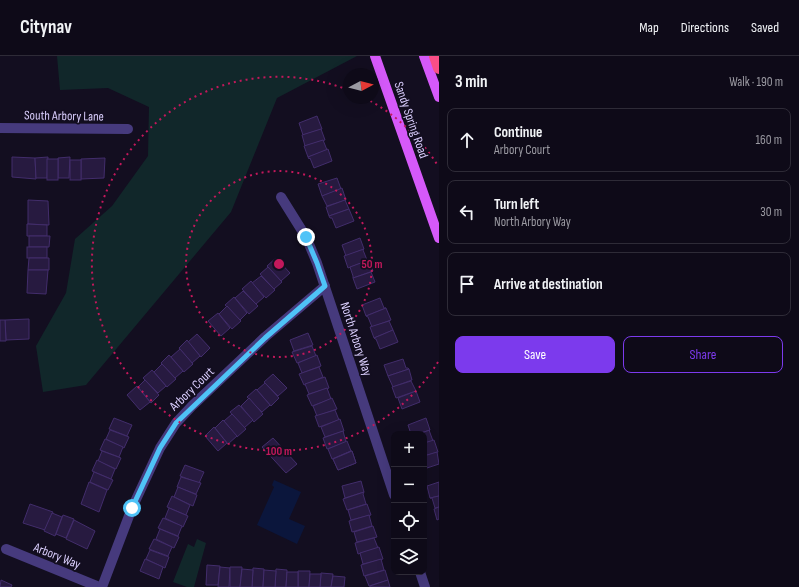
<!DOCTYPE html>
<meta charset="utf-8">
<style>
:root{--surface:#0e0a18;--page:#171321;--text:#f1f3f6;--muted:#9b9aa2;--line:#2e2b37;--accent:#7c3aed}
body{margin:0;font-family:"Sofia Sans Condensed",sans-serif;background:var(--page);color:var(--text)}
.controls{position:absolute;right:12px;bottom:12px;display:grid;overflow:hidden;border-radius:8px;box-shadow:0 4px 16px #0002}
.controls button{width:36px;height:36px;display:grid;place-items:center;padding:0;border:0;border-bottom:1px solid var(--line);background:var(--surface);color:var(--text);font:20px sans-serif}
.compass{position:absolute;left:343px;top:12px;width:36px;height:36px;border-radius:50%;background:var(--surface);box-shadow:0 4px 16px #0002;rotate:83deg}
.stop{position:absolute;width:12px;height:12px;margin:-9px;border:3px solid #4fc3f7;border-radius:50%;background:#fff}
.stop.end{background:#4fc3f7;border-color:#fff;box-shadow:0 1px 4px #0008}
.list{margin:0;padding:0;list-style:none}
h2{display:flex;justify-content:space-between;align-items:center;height:52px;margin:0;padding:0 16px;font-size:17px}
h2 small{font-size:13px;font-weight:400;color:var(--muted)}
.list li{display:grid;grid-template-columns:26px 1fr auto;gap:12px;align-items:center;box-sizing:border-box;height:64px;margin:0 8px 8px;padding:0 8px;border:1px solid var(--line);border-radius:8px}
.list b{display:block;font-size:15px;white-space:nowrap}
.list p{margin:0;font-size:13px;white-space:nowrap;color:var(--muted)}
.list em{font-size:13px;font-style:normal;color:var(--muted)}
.actions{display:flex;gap:8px;padding:12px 16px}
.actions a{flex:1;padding:9px 0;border:1px solid var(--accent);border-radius:8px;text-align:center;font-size:14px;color:var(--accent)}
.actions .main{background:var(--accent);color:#fff}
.icon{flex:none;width:22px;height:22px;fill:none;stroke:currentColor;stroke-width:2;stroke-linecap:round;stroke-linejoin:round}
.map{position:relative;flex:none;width:439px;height:531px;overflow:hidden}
header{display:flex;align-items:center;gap:24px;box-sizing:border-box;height:56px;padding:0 20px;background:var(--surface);border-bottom:1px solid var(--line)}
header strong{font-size:19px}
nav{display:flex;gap:22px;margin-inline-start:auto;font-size:14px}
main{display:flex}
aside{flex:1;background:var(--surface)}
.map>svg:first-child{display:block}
.green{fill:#11272a}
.water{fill:#0b163c}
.building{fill:#271a40;stroke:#422d6b}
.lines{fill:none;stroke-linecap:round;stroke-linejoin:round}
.minor{stroke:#463a7d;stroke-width:10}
.primary{stroke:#d559f9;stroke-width:10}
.motorway{stroke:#f94e87;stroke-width:12}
.route{stroke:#4fc3f7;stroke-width:5}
.ring{fill:none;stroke:#c2185b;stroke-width:2;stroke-dasharray:2 4}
.labels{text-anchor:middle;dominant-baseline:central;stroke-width:3.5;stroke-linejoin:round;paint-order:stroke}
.street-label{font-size:13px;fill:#dacefd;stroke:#130e20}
.centre{fill:#c2185b;stroke:#130e20;stroke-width:2}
.ring-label{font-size:12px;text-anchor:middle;font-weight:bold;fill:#c2185b;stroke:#130e20;stroke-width:3.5;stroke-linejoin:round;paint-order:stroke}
</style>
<header>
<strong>Citynav</strong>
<nav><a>Map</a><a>Directions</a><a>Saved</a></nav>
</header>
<main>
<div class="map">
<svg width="439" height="531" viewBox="0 0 439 531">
<rect width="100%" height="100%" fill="#130e20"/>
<g class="green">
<path d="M57,0H357L277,42L231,156L86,329L43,336L36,290L66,237L75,183L112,150L148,100L149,51L108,32L60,34Z"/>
<path d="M197,483L206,487L194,531H187L173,526L188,488L194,491Z"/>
</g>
<path class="water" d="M274,424L301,436L289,463L305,470L297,488L257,469L274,431L272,429Z"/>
<g class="building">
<path d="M317,60L322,73L303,79L299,67Z"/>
<path d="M321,73L325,84L305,90L302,79Z"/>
<path d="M323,84L327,94L308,101L304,90Z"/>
<path d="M328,93L332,105L314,112L310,102L309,103L308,101Z"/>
<path d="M12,101L35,102L36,123L12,121Z"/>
<path d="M48,101L47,122H36L35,102Z"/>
<path d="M70,101L69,122H58V102Z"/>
<path d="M105,102L104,122L81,123V103Z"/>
<rect x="47" y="103" width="11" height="21"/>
<rect x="70" y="104" width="11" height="20"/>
<path d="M337,122L341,133L322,140L318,128Z"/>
<path d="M342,132L346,144L327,150L322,140Z"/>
<path d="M28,144L48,145L49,169L28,168Z"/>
<path d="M345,144L349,153L329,160L326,151Z"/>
<path d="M349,153L354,165L336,172L332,162H330L329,160Z"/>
<path d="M27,168L47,169V180H27Z"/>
<path d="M29,180H50L49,191H29Z"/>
<path d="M360,182L364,193L346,200L342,189Z"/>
<rect x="27" y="191" width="20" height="11"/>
<path d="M364,193L363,194L367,204H369L348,212L344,200Z"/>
<path d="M29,202H49V214H28Z"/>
<path d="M276,202L290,217L281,225L267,210Z"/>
<path d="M369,204L373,215L353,222V220L350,211Z"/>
<path d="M268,211L282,226L274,233L260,218Z"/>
<path d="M28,214H48L46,238L27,237Z"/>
<path d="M371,216L375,226L357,233L353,222Z"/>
<path d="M261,220L275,234L266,242L252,227Z"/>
<path d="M251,225L264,241L256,248L242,233Z"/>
<path d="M243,235L258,250L249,258L235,242Z"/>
<path d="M234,241L247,257L240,264L225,249Z"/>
<path d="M380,242L384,252H386L366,260L362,249Z"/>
<path d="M227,250L241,265L232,273L219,258Z"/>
<path d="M386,252L391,264L372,271L368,261L366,260Z"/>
<path d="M218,257L230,272L221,280L208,265Z"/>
<path d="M29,263V283L6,284L5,264Z"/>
<path d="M0,264H5L6,285H0Z"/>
<path d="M389,265L393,274L374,282L370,271Z"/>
<path d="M393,274L398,286L380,293L376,283H375L374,282Z"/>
<path d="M308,277L313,289L294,295L290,284Z"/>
<path d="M197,278L210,292L201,301L188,286Z"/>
<path d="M187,284L200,300L192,307L179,292Z"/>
<path d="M312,290L316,300L297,307L292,296Z"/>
<path d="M180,293L193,308L184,316L171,301Z"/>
<path d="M169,299L183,315L175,322L161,307Z"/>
<path d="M317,299L321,310L302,317L298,307Z"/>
<path d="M403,303L406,312H408L409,313L388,320L384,309Z"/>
<path d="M162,308L176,323L167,331L154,316Z"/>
<path d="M319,311L323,321L304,329L299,318Z"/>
<path d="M409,313L412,324L393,331L388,320Z"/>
<path d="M152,314L166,330L158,337L143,322Z"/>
<path d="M273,318L287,332L278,340L264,326Z"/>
<path d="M325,321L329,332L309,338L305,328Z"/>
<path d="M145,324L159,339L151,347L138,331Z"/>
<path d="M411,325L416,335L396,342L392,331Z"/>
<path d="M265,327L279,342L271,350L257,334Z"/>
<path d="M137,330L150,346L140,354L127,339Z"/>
<path d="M327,332L331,343L312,350L307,339Z"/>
<path d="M256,333L270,349L262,356L247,341Z"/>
<path d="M416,335L420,346L402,353L398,342Z"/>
<path d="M249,342L263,358L254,366L241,350Z"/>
<path d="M332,342L337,353L317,360L313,350Z"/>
<path d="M239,349L253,364L244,372L230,356Z"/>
<path d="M335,354L339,364L319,371L315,360Z"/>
<path d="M232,358L246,373L237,381L224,365Z"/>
<path d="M114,362L132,369L127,380L109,373Z"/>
<path d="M426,362L430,374L418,378H411L408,369Z"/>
<path d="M340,363L344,375L325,381L321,371Z"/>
<path d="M223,364L237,380L228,388L215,372Z"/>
<path d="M214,371L227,387L218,395L205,380Z"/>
<path d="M110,374L129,381L124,392L106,383Z"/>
<path d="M429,374L433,385L424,389V378H418L430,374Z"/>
<path d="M343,375L346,386L327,393L323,382Z"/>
<path d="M273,382L297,408L286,417L262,391Z"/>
<path d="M105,383L123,391L119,401L100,394Z"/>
<path d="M434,384L438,396L424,400V387Z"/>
<path d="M347,385L351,395L332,403L328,393Z"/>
<path d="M102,395L121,402L116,413L98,405Z"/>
<path d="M351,395H352L356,407L338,414L333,403Z"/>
<path d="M352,395L356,407L338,414L333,403Z"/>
<path d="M437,396L439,408L424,413V400Z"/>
<path d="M97,404L115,413L111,423L92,415Z"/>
<path d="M185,409L204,416L199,427L180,420Z"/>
<path d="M94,416L113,424L108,434L90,426Z"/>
<path d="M181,421L201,427L196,438L177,431Z"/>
<path d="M361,425L364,436L345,442L342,430Z"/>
<path d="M89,426L107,434L99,456L81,448Z"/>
<path d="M439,426V440L430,442L427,430Z"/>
<path d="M178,431L197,439L193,450L174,441Z"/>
<path d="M364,436L363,438L366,448L347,454L343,443Z"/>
<path d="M172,440L190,449L186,459L167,451Z"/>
<path d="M439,440V451L435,452L432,442H430Z"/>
<path d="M30,448L53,456L45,474L23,467Z"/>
<path d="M367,448L371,459L351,464L348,454Z"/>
<path d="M439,451V463L437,464L434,453Z"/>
<path d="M169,452L188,460L183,471L165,462Z"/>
<path d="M52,457L62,461L55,480L44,475Z"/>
<path d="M63,459L74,463L66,482L56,478Z"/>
<path d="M369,459L372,470L352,476L349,465Z"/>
<path d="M163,462L182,470L178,480L158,472Z"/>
<path d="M74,464L95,475L87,493L66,483Z"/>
<path d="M373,470L377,481L357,486L354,476Z"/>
<path d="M160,473L179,481L174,492L156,483Z"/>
<path d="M374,482L378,492L358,498L355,487Z"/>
<path d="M154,483L172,491L168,500L149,493Z"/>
<path d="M379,491L383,503L363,508L360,497Z"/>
<path d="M150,494L169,501L165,512L146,503Z"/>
<path d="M145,503L163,511L159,523L140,515Z"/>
<path d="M381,503L384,514L364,520L361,509Z"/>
<path d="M207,509L220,510L218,529H206Z"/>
<path d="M220,511L230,512L229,531H218Z"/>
<path d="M230,511H242L240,531H230Z"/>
<path d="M253,512L264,513L263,531H252Z"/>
<path d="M242,513L253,514L252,531H240Z"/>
<path d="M276,513L287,514L286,531H275Z"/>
<path d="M264,514L276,515L275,531H263Z"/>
<path d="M385,514L388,524L369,530L365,520Z"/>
<path d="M298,515H310L309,531H298Z"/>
<path d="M287,516H298V531H286Z"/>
<path d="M321,517L333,518L331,531H320Z"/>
<path d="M310,518H321L320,531H309Z"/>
<path d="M333,520L345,521L344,531H331Z"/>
<path d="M1,524L12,529L11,531H0Z"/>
<path d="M388,524L390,531H370V530Z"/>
</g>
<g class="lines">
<g class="minor">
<path d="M0,72L128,73"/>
<path d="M281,141L306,181L317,207L394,439"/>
<path d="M6,493L99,531"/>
<path d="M420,516L425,531"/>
<path d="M102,531L132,452L160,392L176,367L192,350L265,281L325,230"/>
</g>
<g class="primary">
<path d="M375,0L439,182"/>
<path d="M424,0L439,41"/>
</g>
<path class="motorway" d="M435,0L439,12"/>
</g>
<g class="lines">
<path class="route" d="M132,452L160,392L176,367L265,282L325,230L317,207L306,181"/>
</g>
<g class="ring">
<circle cx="279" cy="208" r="93"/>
<path d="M438 306A187 187 0 1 1 348 34M365 42A187 187 0 0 1 438 110"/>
</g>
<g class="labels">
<g class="street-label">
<text transform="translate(64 60) rotate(1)">South Arbory Lane</text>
<text transform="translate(411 64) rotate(71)">Sandy Spring Road</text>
<text transform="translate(356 283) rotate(72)">North Arbory Way</text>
<text transform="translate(192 333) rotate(-44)">Arbory Court</text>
<text transform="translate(57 500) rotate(22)">Arbory Way</text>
</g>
</g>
<circle cx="279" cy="208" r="6" class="centre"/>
<g class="ring-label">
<text x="372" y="212">50 m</text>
<text x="279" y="399">100 m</text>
</g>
</svg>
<div class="controls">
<button>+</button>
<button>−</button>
<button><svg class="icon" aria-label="locate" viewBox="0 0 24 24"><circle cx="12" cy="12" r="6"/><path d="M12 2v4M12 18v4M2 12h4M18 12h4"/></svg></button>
<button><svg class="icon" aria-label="layers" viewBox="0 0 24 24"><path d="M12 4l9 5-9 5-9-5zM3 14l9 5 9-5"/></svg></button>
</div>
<svg class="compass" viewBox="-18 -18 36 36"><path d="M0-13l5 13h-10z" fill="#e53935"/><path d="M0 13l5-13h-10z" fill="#9b9aa2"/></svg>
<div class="stop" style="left:132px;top:452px"></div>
<div class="stop end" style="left:306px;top:181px"></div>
</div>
<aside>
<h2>3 min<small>Walk · 190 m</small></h2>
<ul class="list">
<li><svg class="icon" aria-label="ahead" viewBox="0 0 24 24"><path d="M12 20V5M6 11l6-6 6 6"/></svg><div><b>Continue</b><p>Arbory Court</p></div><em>160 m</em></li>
<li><svg class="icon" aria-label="left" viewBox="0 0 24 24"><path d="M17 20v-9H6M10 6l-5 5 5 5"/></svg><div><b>Turn left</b><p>North Arbory Way</p></div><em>30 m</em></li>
<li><svg class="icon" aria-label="arrive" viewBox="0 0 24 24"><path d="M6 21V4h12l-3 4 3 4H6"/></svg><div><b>Arrive at destination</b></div></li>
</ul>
<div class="actions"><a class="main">Save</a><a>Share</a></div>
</aside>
</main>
